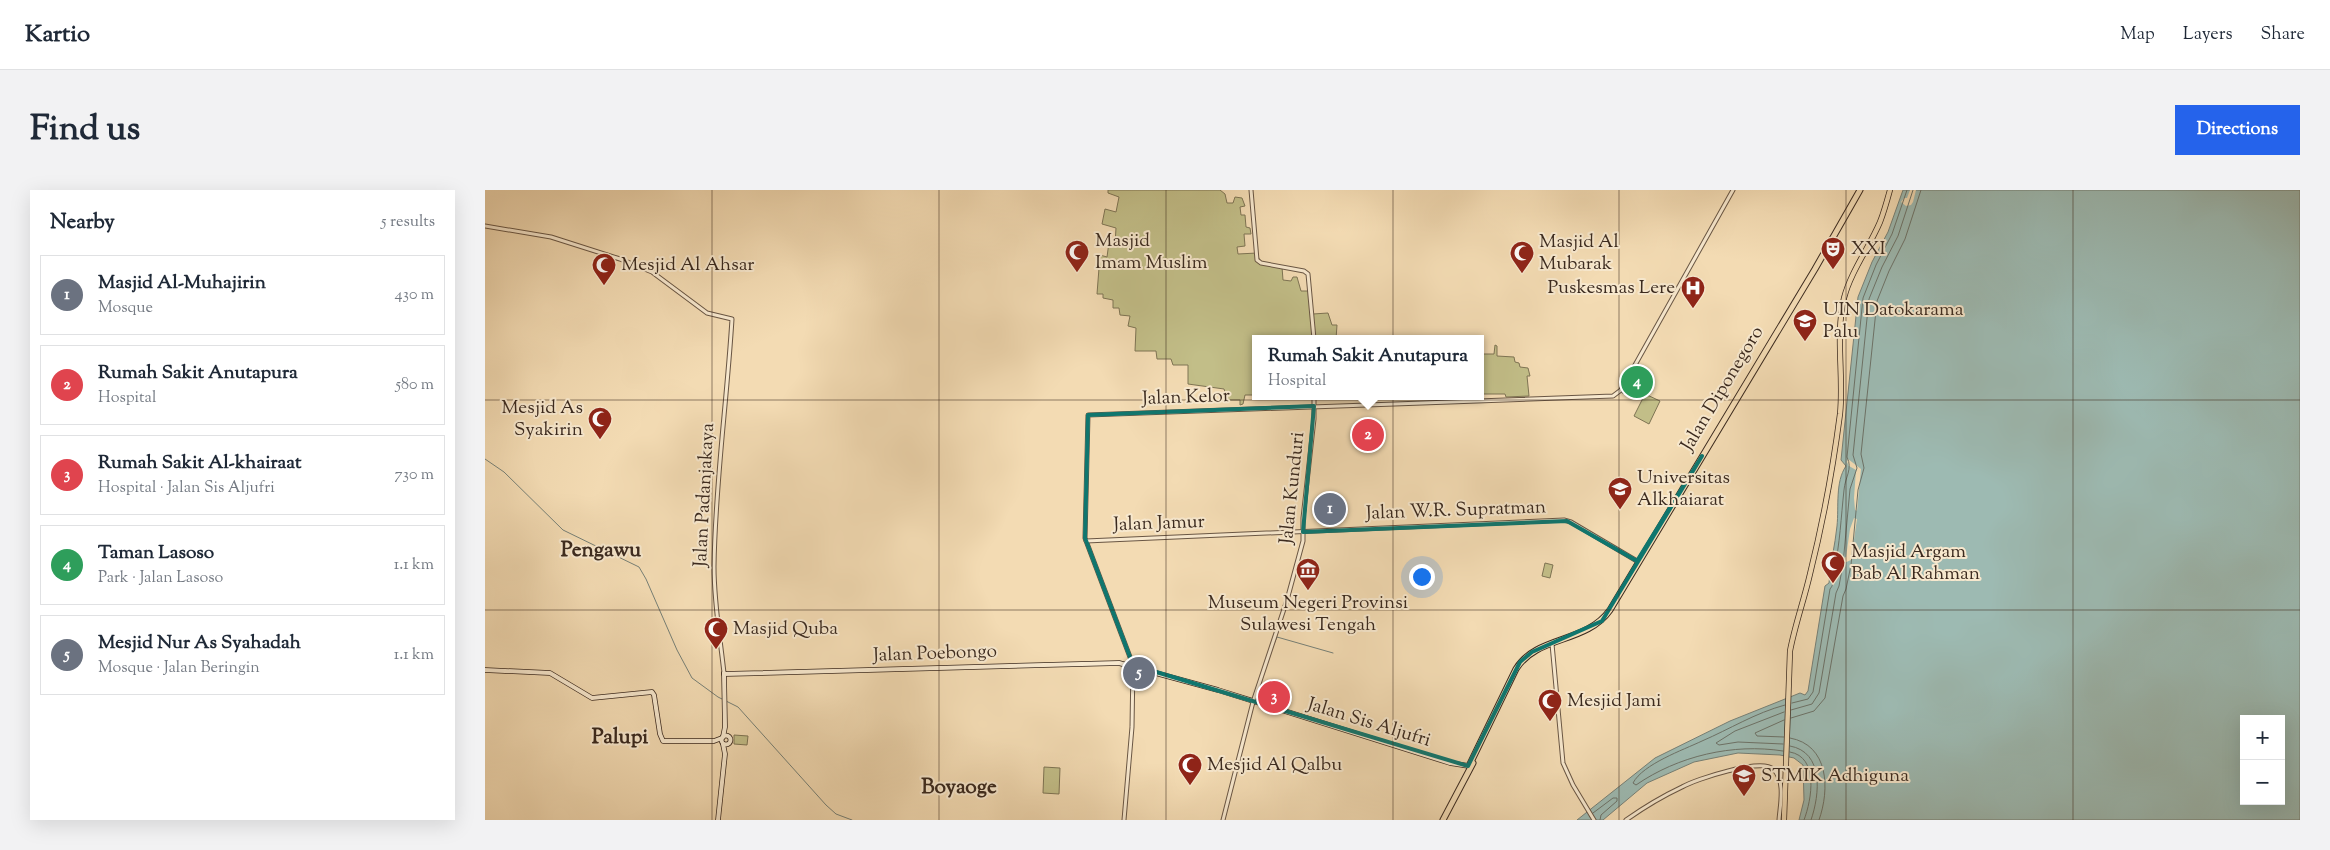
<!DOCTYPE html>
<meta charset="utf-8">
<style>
:root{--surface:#fff;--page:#f2f2f3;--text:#1f2937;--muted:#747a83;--line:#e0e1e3;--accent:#2563eb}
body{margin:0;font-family:"Sorts Mill Goudy",serif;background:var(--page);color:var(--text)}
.controls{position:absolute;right:15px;bottom:15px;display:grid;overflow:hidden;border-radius:0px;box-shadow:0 5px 20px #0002}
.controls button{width:45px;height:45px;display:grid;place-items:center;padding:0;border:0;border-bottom:1px solid var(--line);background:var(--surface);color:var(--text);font:25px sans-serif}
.you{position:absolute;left:936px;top:386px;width:18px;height:18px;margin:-12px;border:4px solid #fff;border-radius:50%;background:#1a73e8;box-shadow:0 0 0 8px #1a73e833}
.badge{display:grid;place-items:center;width:32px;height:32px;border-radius:50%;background:var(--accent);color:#fff;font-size:16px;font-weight:700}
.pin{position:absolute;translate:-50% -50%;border:2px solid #fff;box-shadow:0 1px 5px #0006}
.popup{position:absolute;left:767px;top:145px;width:232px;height:65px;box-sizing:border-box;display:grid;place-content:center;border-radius:0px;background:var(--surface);filter:drop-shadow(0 1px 4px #0005);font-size:16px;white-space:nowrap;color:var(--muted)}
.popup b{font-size:19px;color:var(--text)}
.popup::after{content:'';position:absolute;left:50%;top:100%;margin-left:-10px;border:10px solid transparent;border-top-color:var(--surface)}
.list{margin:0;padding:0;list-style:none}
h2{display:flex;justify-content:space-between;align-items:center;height:65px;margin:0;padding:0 20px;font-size:21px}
h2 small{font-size:16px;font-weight:400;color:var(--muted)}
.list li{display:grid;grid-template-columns:32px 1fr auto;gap:15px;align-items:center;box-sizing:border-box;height:80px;margin:0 10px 10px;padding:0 10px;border:1px solid var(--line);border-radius:0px}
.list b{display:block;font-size:19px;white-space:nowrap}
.list p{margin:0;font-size:16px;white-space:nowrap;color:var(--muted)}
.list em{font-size:16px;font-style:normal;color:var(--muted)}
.map{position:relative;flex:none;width:1815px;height:630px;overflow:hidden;border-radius:0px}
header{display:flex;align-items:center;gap:30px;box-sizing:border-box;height:70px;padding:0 25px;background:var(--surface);border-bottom:1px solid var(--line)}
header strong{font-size:24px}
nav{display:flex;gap:28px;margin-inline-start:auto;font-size:18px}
.intro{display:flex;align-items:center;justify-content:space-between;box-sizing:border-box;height:120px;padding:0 30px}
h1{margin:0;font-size:35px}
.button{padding:12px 22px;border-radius:0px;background:var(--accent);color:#fff;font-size:18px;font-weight:700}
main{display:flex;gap:30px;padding:0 30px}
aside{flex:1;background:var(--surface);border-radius:0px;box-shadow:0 5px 20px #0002}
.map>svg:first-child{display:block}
.green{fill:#c2be88;stroke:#7e7454}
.water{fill:#9dbab2;stroke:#768077;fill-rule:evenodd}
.pier{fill:#f3dbb3}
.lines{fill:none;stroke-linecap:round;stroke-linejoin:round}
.shore{stroke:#6c7268;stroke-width:1}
.stream{stroke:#768077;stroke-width:1}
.tertiary-casing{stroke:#695644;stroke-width:5}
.secondary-casing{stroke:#3b2a1f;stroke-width:5.5}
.primary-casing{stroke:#3b2a1f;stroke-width:6}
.trunk-casing{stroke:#3b2a1f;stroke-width:7}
.tertiary{stroke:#f7e8ce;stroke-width:3}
.secondary{stroke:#f7e8ce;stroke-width:4}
.primary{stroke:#f3dbb3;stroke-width:4.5}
.trunk{stroke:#f3dbb3;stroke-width:5}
.marked{fill:none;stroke:#0f766e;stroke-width:4;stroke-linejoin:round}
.grid{fill:none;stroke:#3b2a1f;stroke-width:1;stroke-opacity:0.55}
.labels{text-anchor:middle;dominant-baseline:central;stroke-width:4;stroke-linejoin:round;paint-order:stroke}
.poi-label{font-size:19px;fill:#3b2a1f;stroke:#f7e8ce;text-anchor:start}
.street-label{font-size:19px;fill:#3b2a1f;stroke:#f7e8ce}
.quarter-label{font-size:21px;font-weight:bold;fill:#3b2a1f;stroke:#f7e8ce}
</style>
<header>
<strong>Kartio</strong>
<nav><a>Map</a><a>Layers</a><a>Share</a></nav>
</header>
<div class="intro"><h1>Find us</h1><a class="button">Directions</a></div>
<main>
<aside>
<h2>Nearby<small>5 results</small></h2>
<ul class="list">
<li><span class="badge" style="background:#6b7280">1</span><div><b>Masjid Al-Muhajirin</b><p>Mosque</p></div><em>430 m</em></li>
<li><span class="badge" style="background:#e0444e">2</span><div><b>Rumah Sakit Anutapura</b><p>Hospital</p></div><em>580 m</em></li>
<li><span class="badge" style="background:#e0444e">3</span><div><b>Rumah Sakit Al-khairaat</b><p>Hospital · Jalan Sis Aljufri</p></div><em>730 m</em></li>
<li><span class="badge" style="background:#2e9e5b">4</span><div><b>Taman Lasoso</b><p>Park · Jalan Lasoso</p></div><em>1.1 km</em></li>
<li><span class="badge" style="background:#6b7280">5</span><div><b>Mesjid Nur As Syahadah</b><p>Mosque · Jalan Beringin</p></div><em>1.1 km</em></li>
</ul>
</aside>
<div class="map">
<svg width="1815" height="630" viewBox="0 0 1815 630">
<rect width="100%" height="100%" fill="#f3dbb3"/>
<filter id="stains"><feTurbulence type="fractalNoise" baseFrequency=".004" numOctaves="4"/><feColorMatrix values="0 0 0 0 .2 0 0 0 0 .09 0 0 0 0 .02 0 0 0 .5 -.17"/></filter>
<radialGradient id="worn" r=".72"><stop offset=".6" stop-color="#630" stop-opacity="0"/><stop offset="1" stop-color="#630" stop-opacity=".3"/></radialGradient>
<g class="green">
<path d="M623,0H735L740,4L742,13H748L750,7L757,8L760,16L755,17L756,25H760L761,37L765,38L766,44H759L760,56L752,57L753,64L772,63C775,76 785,75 797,77L798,90L806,91L808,87H812L816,101H825L828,124L843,123L847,135H852L851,149H770V205H760L758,214L755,215V210H743L739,199L703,194V175H688L686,169H672L671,161H650L651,138L643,136L645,126L635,125L634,118H628V110L618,108V104H612L615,65L622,67L624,52L630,54L631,38L617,34L620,19L631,22L634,7L623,3Z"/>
<path d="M996,155H997L998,164H1009L1010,155L1012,156V166L1029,167L1030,172L1034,173L1035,177L1043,178L1045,186H1042L1044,206L1021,207L1020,204H996Z"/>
<path d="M1149,180L1153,181L1162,190L1157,203H1137Z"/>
<path d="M1160,204L1175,211L1164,234L1149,226Z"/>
<path d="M1060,373L1068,375L1065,388L1057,386Z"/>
<path d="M249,545L263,546L262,555L249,554Z"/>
<path d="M559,577L575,578L574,604L558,603Z"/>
</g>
<path class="water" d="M1418,0H1815V630H1314L1319,610L1318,575L1309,568L1295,565L1253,563L1209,572L1162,593L1118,630H1092L1170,568L1245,531L1315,503L1320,505L1323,501L1340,396L1344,393C1345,374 1350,356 1352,336C1354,317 1350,292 1361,276L1356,270L1373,107L1387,72L1403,42ZM1759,529H1796V611H1759Z"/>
<g class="pier">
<path d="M1425,0H1431L1428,12L1426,15L1421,16L1416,12L1419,8H1422Z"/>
<path d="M1363,269L1376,279L1372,321L1370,320L1369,308L1371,280L1364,276L1362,272Z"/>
<path d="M1369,328L1372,329L1366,370L1350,377V372L1361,367L1365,339Z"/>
</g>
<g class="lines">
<g class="shore">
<path d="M1307,513L1323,509L1328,502L1345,399C1350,393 1348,388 1349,381C1355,354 1356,327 1359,300C1360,287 1368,279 1362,267L1378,108L1391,75L1407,44L1422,0"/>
<path d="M1306,520L1327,514L1334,503L1351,403L1354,396L1358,374L1365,299L1372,278L1368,265L1384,109L1397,77L1413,46L1428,0"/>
<path d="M1306,528L1329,521L1340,508L1358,406L1361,399L1366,375L1373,300L1379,278L1376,264L1392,111L1404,81L1420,49L1436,0"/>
<path d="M1299,547L1272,546L1270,543L1299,530"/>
<path d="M1305,548C1344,555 1345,599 1334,630"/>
<path d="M1298,554L1253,552L1234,555L1231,553L1250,541L1299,522"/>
<path d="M1305,556C1339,562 1335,604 1326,630"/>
<path d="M1298,561C1248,553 1193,566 1151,595L1148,593C1158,574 1198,560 1217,551C1245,539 1270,523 1300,515"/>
<path d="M1305,562C1334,567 1327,609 1319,630"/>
<path d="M1108,623L1128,608H1132V611L1116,625L1115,630"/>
</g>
<g class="stream">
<path d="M0,269L19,282L78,340L154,377L161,389L192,460L207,488L233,507L253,517L341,615L351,624L367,630"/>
<path d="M789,454L792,447L848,463"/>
</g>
<defs>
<g id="tertiary">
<path d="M766,0L772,70L776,73L819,81L823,84L829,149"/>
<path d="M0,36L66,47L135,69L167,82L222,123L247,129C242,212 230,294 229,377C229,412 235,447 239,483"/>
<path d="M601,351L1079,330L1086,332L1152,371"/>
<path d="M1067,454L1078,573L1088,595L1109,630"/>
<path d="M639,630L647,537L648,475L600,348L603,225L1128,206L1136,200L1248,0"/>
<path d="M738,630L768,512L802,410L818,351V328L829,229V206"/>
<path d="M1141,630C1158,618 1178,606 1197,597C1211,589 1276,568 1288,579C1301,591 1295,615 1294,630"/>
</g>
<g id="secondary">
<path d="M0,480L65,483L107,508L167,502L169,505L175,544L178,551H229L237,548"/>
<path d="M239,484L634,473L733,500L965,573L984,576"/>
<circle cx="241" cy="550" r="4.5"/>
<path d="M238,547L240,537L239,483"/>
<path d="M233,630L240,564L238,554"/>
</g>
<path id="primary" d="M1299,630L1305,461C1310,435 1319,410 1325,384C1338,332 1348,278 1355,224C1359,186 1350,146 1359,108C1366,81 1384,58 1395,32C1399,22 1402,11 1405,0"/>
<g id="trunk">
<path d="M984,576L1031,479C1052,445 1101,454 1125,420L1330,79L1375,0"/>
<path d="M958,630L988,573"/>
</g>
</defs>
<use href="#tertiary" class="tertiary-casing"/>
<use href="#secondary" class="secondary-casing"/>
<use href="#primary" class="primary-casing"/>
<use href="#trunk" class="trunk-casing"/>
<use href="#tertiary" class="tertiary"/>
<use href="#secondary" class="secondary"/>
<use href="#primary" class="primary"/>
<use href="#trunk" class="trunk"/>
</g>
<path class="marked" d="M829,216L818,342L1082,331L1152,371L1217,266L1117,431L1047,462L1035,472L983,576L648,475L600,348L603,225Z"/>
<path class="grid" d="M227,0V630M454,0V630M681,0V630M908,0V630M1134,0V630M1361,0V630M1588,0V630M0,210H1815M0,420H1815"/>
<defs>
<symbol id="theatre-pin" viewBox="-11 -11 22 30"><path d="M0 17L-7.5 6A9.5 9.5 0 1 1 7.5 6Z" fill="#8f2418" stroke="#f7e8ce"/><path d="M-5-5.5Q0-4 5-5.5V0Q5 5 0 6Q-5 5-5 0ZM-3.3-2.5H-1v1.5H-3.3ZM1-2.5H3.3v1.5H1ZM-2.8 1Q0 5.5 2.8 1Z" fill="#fff"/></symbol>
<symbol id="mosque-pin" viewBox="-11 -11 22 30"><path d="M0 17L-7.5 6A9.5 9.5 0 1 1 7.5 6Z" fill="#8f2418" stroke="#f7e8ce"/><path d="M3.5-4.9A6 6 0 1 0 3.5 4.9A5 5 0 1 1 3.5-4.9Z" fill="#fff"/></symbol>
<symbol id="hospital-pin" viewBox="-11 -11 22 30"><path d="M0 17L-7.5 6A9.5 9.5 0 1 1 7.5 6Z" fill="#8f2418" stroke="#f7e8ce"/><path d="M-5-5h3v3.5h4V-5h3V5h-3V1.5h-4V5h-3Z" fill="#fff"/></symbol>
<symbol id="university-pin" viewBox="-11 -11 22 30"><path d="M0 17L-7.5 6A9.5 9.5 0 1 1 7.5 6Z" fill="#8f2418" stroke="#f7e8ce"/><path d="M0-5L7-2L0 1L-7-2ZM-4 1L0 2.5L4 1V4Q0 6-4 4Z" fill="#fff"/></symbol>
<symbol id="museum-pin" viewBox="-11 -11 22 30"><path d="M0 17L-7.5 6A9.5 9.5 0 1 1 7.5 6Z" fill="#8f2418" stroke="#f7e8ce"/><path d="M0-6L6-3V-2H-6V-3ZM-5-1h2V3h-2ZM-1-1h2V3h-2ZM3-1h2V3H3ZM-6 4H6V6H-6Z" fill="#fff"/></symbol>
</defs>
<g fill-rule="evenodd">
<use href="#theatre-pin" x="1334" y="45" width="28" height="38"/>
<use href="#mosque-pin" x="578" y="48" width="28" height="38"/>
<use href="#mosque-pin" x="1023" y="49" width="28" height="38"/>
<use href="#mosque-pin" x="105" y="61" width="28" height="38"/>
<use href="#hospital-pin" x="1194" y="84" width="28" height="38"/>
<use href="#university-pin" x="1306" y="117" width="28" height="38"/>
<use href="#mosque-pin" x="101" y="215" width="28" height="38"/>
<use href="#university-pin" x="1121" y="285" width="28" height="38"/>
<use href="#mosque-pin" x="1334" y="359" width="28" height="38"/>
<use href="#museum-pin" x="809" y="366" width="28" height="38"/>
<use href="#mosque-pin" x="217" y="425" width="28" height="38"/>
<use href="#mosque-pin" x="1051" y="497" width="28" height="38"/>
<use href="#mosque-pin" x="691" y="561" width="28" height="38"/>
<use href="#university-pin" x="1245" y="572" width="28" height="38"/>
</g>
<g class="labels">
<g class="poi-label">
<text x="610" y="51">Masjid<tspan x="610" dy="22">Imam Muslim</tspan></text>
<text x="1054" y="52">Masjid Al<tspan x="1054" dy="22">Mubarak</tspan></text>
<text x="1366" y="59">XXI</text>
<text x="136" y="75">Mesjid Al Ahsar</text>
<text x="1190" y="98" text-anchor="end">Puskesmas Lere</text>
<text x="1338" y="120">UIN Datokarama<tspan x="1338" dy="22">Palu</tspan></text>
<text x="98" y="218" text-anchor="end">Mesjid As<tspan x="98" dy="22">Syakirin</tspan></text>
<text x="1152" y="288">Universitas<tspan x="1152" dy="22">Alkhaiarat</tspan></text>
<text x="1366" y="362">Masjid Argam<tspan x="1366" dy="22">Bab Al Rahman</tspan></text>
<text x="823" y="413" text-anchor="middle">Museum Negeri Provinsi<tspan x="823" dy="22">Sulawesi Tengah</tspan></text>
<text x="248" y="439">Masjid Quba</text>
<text x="1082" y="511">Mesjid Jami</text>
<text x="722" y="575">Mesjid Al Qalbu</text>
<text x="1276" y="586">STMIK Adhiguna</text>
</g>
<g class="street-label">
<text transform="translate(1238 199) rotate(-59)">Jalan Diponegoro</text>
<text transform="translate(701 208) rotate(-2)">Jalan Kelor</text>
<text transform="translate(808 298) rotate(-84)">Jalan Kunduri</text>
<text transform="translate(220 305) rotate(-87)">Jalan Padanjakaya</text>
<text transform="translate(971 321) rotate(-2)">Jalan W.R. Supratman</text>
<text transform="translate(674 334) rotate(-2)">Jalan Jamur</text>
<text transform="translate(450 464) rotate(-2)">Jalan Poebongo</text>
<text transform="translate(884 533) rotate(17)">Jalan Sis Aljufri</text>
</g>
<g class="quarter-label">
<text x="116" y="361">Pengawu</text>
<text x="135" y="548">Palupi</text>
<text x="474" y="598">Boyaoge</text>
</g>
</g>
<rect width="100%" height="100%" filter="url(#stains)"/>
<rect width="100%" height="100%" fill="url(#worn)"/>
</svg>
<div class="controls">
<button>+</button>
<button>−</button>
</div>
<div class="you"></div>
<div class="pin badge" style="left:845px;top:319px;background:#6b7280">1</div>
<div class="pin badge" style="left:883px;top:245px;background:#e0444e">2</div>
<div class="popup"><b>Rumah Sakit Anutapura</b>Hospital</div>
<div class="pin badge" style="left:789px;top:507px;background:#e0444e">3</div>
<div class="pin badge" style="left:1152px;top:192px;background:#2e9e5b">4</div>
<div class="pin badge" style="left:654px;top:483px;background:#6b7280">5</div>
</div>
</main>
